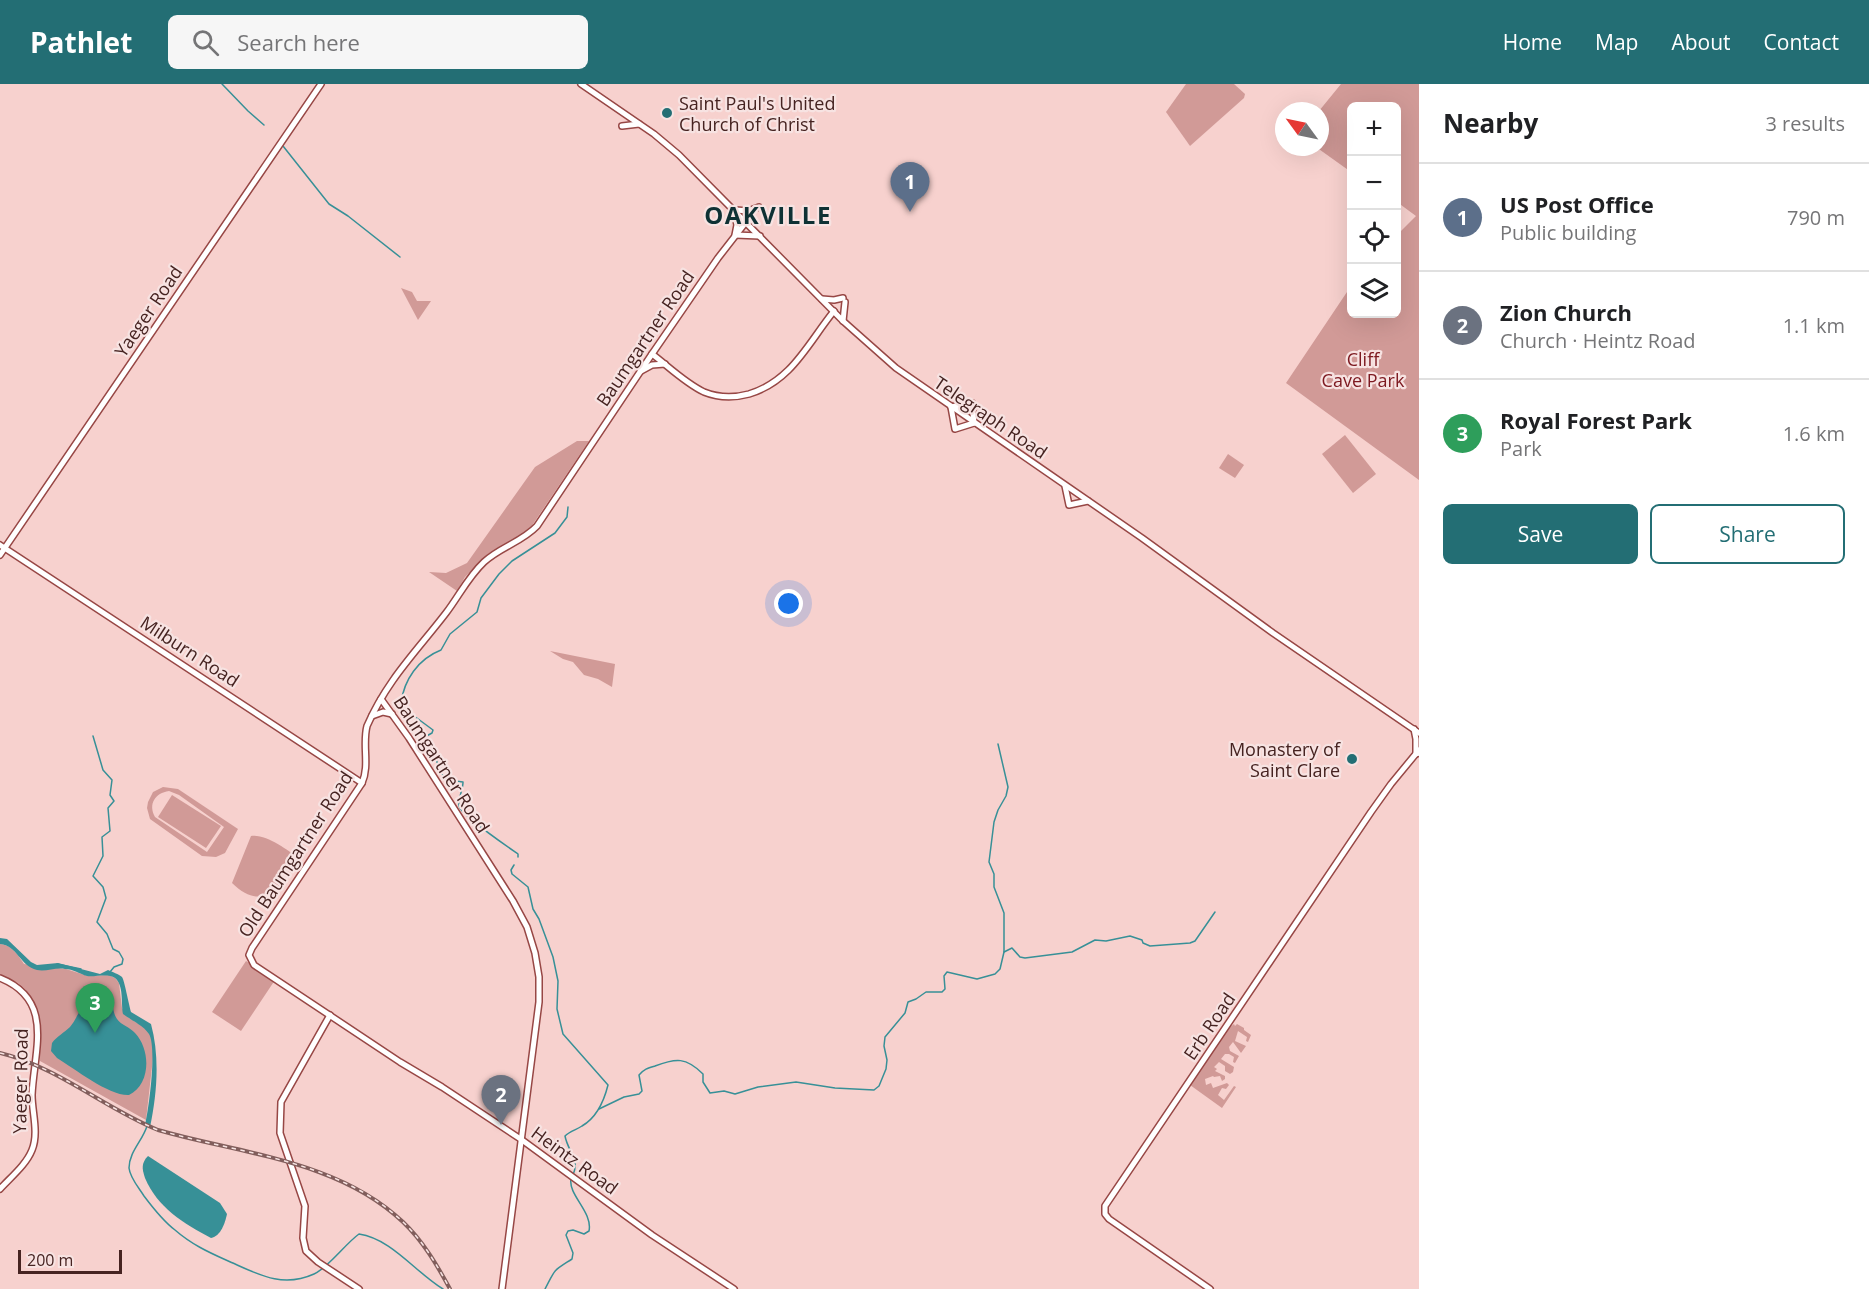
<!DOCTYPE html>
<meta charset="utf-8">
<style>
:root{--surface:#fff;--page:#f6f6f6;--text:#202124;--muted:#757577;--line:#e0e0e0;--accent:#236e74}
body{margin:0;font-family:"Open Sans",sans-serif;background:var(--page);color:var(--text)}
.controls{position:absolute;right:18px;top:18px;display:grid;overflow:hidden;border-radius:9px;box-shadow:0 6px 24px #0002}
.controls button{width:54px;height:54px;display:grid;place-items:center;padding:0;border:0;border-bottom:2px solid var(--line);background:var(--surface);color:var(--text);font:30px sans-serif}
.compass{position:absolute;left:1275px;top:18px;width:54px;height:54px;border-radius:50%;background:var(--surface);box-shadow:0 6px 24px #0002;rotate:303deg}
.scale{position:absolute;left:18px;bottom:15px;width:104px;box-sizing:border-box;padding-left:6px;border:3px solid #462321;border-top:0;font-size:16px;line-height:21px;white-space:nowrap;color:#462321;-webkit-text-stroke:4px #f7e3e2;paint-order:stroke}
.you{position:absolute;left:789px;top:520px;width:21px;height:21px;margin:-15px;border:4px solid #fff;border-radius:50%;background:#1a73e8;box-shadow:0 0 0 9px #1a73e833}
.badge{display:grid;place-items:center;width:39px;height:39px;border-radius:50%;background:var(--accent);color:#fff;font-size:20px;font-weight:700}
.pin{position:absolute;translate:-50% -50px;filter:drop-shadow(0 2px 3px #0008)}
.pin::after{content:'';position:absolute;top:32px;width:21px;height:18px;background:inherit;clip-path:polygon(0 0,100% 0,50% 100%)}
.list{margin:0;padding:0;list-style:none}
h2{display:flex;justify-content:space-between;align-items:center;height:78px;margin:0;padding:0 24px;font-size:26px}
h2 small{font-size:20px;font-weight:400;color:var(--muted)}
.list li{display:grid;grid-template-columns:39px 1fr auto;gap:18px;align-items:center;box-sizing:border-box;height:108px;padding:0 24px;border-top:2px solid var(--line)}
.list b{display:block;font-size:22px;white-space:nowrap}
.list p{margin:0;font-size:20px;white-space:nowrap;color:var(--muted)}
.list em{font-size:20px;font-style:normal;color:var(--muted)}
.actions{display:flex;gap:12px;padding:18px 24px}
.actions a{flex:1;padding:14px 0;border:2px solid var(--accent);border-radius:9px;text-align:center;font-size:21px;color:var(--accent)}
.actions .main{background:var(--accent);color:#fff}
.icon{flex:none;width:33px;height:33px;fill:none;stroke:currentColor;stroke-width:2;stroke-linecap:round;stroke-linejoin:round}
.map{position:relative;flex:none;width:1419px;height:1205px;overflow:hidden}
header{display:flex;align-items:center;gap:36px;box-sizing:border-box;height:84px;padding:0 30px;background:var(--accent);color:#fff}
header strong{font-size:28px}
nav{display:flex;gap:33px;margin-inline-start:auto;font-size:21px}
.search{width:420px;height:54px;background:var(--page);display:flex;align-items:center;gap:15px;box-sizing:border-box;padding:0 21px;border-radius:9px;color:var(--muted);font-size:22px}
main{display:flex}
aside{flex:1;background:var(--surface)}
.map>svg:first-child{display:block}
.green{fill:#d19a97;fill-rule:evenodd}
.water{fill:#379097}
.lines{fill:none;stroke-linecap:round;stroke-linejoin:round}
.stream{stroke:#379097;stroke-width:1.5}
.secondary-casing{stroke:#974745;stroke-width:8}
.primary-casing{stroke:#974745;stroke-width:8}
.secondary{stroke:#fff;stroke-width:5}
.primary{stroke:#fff;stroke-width:5}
.rail-casing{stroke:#825e5c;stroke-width:4}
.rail{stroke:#f7e3e2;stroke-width:1.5;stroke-dasharray:4.5;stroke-linecap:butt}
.poi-dot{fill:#236e74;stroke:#f7e3e2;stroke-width:2}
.labels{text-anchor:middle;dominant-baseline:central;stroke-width:4.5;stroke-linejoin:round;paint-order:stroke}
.poi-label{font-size:18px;fill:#462321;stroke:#f7e3e2;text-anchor:start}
.street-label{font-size:18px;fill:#462321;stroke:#f7e3e2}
.park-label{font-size:18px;fill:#7d1920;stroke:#f7e3e2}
.district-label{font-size:24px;font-weight:bold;letter-spacing:1.5px;fill:#0e3134;stroke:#f7e3e2}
</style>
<header>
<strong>Pathlet</strong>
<div class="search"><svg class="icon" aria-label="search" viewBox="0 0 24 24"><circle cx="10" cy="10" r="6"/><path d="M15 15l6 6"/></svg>Search here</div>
<nav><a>Home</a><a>Map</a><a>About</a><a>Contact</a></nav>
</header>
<main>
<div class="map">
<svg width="1419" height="1205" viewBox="0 0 1419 1205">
<rect width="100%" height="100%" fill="#f7d1ce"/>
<g class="green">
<path d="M1186,0H1234L1245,10L1244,14L1190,62L1166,28Z"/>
<path d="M1341,0H1419V396L1286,299L1351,202L1352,230H1396L1397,151L1416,132L1397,118L1396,22H1352L1351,88L1316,63H1320L1319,27Z"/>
<path d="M401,204L412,208L417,217H431L418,236Z"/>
<path d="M1345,351L1376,390L1353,409L1322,370Z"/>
<path d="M577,357H589L531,443L518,454L488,470L465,493L457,507L429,488L446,489L467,479L535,383Z"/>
<path d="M1228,370L1244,381L1235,394L1219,384Z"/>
<path d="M550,567L615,580L612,603L598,595L584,591L573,578L563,575Z"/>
<path d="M163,703L178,705L238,745L225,769L216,773L202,772L150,735L147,724L148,718L153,708ZM169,707L179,711L224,743L207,768L155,733C148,720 155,709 169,707Z"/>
<path d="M172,711L221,742L206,764L158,733Z"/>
<path d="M251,752C267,750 287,766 300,775C282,802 264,830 232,799Z"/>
<path d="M0,860C12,861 18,871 24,880L66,885L88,892L109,891L115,894L119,899L122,924L129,934L144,943L153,953V974L146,1036L40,977C40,954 41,913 18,899C12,896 6,894 0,892Z"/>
<path d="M246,877L275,896L241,947L212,928Z"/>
<path d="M1234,940L1235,942L1237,940L1244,944V946L1251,951L1248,958L1246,957L1247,953L1238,947L1235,957L1246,962L1241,969L1233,958L1229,963L1230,967L1239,972L1235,979L1233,978L1234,973L1229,970H1225L1221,975L1234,983L1233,988L1230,990L1225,987V982L1219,978L1214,983L1217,985L1215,987L1225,992V995L1222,997L1220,992L1214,993L1213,992L1205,995L1206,1001L1211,999L1213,1004L1227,999L1229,1001L1226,1005L1222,1004L1218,1011L1224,1016L1234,1002L1236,1003L1222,1024L1190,1001L1228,945Z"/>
</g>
<g class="water">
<path d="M0,854L7,855L31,878L37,881L58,879L100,890L108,886C112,888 119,890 122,893C124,895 129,921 131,928L151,940C160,973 157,1010 150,1043L145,1041C149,1024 157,964 149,950C143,941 132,937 123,930C121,920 124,901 115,894C108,889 96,893 87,892C80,890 73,885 65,885C56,883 46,888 37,886C20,882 17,861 0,860Z"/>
<path d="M104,905C116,913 110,924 117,935C121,941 130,943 135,949C151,966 151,1000 129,1011C109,1012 75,985 57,974L51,967L52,959C57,952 64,949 70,943C80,931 86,906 104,905Z"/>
<path d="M148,1072L220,1119L227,1130C225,1139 221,1152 211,1154C184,1140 157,1123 145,1094C142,1085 141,1079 148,1072Z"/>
</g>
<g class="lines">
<g class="stream">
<path d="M222,0L248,27L264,41"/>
<path d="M283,62L329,120L348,132L400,173"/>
<path d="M93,652L103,686L112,696L110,711L114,717L108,724L110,747L102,753L103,772L93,792L103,803L106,814L97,838L107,850L113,865L119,868L123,875L122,880L114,883L110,888"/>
<path d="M518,773V770C508,763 461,731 459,722C458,714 463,706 463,698L447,696L441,689L433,667L423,654L432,649L433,646L406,626L401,619C404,596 418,575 441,566L450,550L477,528L481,514L499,490L512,477L555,449L567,433L568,423"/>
<path d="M514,781L511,786L512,790L528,803L533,825L539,835L553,873L558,897L557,925L563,950L608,1001C604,1017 596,1034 582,1042C576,1046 570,1047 565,1052C568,1068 580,1075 573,1091"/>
<path d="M1004,868L1012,864L1020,873L1025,874L1072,868L1095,856L1106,857L1130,852L1142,856L1143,859L1150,862L1190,859L1195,857L1215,828"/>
<path d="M57,880L81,885"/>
<path d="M599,1025L624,1013L639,1010L642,1007L639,991C644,985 648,984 655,982C676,974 686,973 703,990V998L710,1009L724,1007L735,1010L758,1003L796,998L835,1004L874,1006L879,1002L886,985L887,976L884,962L885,953L905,929L908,918L916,915L926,908H942L945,905L944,892L947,888L977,895L995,890L1000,885L1004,868V829L994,803V790L989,778L994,738L998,726L1006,712L1008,703L998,660"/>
<path d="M147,1042C143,1056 129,1068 129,1084C130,1094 139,1104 144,1112C153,1124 163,1137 175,1146C191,1160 208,1168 226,1176C256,1189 281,1205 314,1190C328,1184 345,1160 359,1150C392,1155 415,1188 443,1205"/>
<path d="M545,1205C556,1184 552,1188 572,1175L573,1169L566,1151L568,1147L573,1146L584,1150L589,1147C593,1128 568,1111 571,1095"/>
</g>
<defs>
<g id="secondary">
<path d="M652,270C668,282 685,299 704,308C719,314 734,314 749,310C792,297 808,259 834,227"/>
<path d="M641,287L652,281L665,280"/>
<path d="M0,461L362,699"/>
<path d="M0,471L321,0"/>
<path d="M381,615L409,654L513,817L527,843L535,869L539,893V918L502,1205"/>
<path d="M372,632L383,628L392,630"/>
<path d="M0,894C55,916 34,966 32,1011C32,1028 39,1049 32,1066C26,1081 11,1093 0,1105"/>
<path d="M330,931L281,1018L280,1049L305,1122L303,1154L306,1167L318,1178L359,1205"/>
<path d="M734,1205L652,1151L522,1056L442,1003L400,978L254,881L249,871L252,864L362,699C370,681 362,661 367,642C387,596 416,568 446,529C459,512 468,493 484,478C500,463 522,458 537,442L652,270L718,174L746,138"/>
<path d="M1210,1205L1109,1135L1105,1130V1122L1371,728L1391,700L1419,666"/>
</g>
<g id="primary">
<path d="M581,0L654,50L679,71L843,237L896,284L1142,454L1273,549L1419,649"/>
<path d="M622,42L639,40"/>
<path d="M736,126L748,127L759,123"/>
<path d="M734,127L737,141L735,151L760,152"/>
<path d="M822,215L834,216L843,214"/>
<path d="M843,237L845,218"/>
<path d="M951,323L955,345L974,339"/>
<path d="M951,323L972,319L974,339"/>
<path d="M1065,402L1069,421L1088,417"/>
<path d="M1414,645L1416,655V670L1419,669"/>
</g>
</defs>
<use href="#secondary" class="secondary-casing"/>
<use href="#primary" class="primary-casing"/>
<use href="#secondary" class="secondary"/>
<use href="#primary" class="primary"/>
<defs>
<path id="rail" d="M0,969C58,983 104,1024 158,1046C241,1070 338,1076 403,1138C423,1157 437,1181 450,1205"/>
</defs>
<use href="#rail" class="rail-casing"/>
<use href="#rail" class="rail"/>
</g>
<g class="poi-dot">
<circle cx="667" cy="29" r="6"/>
<circle cx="1352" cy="675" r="6"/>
</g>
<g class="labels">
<g class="poi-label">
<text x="679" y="19">Saint Paul's United<tspan x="679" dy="21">Church of Christ</tspan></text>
<text x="1340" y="665" text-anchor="end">Monastery of<tspan x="1340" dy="21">Saint Clare</tspan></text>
</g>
<g class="street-label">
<text transform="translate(148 227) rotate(-56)">Yaeger Road</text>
<text transform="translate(645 254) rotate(-56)">Baumgartner Road</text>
<text transform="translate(991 333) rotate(34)">Telegraph Road</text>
<text transform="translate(190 567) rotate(33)">Milburn Road</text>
<text transform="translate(442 680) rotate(57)">Baumgartner Road</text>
<text transform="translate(295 770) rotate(-57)">Old Baumgartner Road</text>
<text transform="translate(1209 942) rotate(-56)">Erb Road</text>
<text transform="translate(20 997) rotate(-89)">Yaeger Road</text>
<text transform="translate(575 1076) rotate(36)">Heintz Road</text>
</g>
<g class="park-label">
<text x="1363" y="275">Cliff<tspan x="1363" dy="21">Cave Park</tspan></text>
</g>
<g class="district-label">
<text x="768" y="130">OAKVILLE</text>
</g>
</g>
</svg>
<div class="controls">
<button>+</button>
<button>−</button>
<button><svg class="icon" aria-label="locate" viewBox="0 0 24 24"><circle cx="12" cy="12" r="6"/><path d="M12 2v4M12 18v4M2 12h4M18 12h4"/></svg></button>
<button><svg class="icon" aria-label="layers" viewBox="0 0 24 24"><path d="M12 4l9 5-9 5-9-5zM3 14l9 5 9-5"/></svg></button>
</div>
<svg class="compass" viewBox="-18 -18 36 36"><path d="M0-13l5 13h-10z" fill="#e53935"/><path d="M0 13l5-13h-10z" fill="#757577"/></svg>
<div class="scale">200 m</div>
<div class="you"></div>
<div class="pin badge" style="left:910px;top:128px;background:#5c6f8a">1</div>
<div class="pin badge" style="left:501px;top:1041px;background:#6b7280">2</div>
<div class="pin badge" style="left:95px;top:949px;background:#2e9e5b">3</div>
</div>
<aside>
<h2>Nearby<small>3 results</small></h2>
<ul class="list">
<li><span class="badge" style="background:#5c6f8a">1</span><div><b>US Post Office</b><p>Public building</p></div><em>790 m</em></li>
<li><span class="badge" style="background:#6b7280">2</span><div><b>Zion Church</b><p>Church · Heintz Road</p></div><em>1.1 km</em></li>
<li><span class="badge" style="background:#2e9e5b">3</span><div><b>Royal Forest Park</b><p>Park</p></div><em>1.6 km</em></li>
</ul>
<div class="actions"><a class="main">Save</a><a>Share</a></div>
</aside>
</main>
